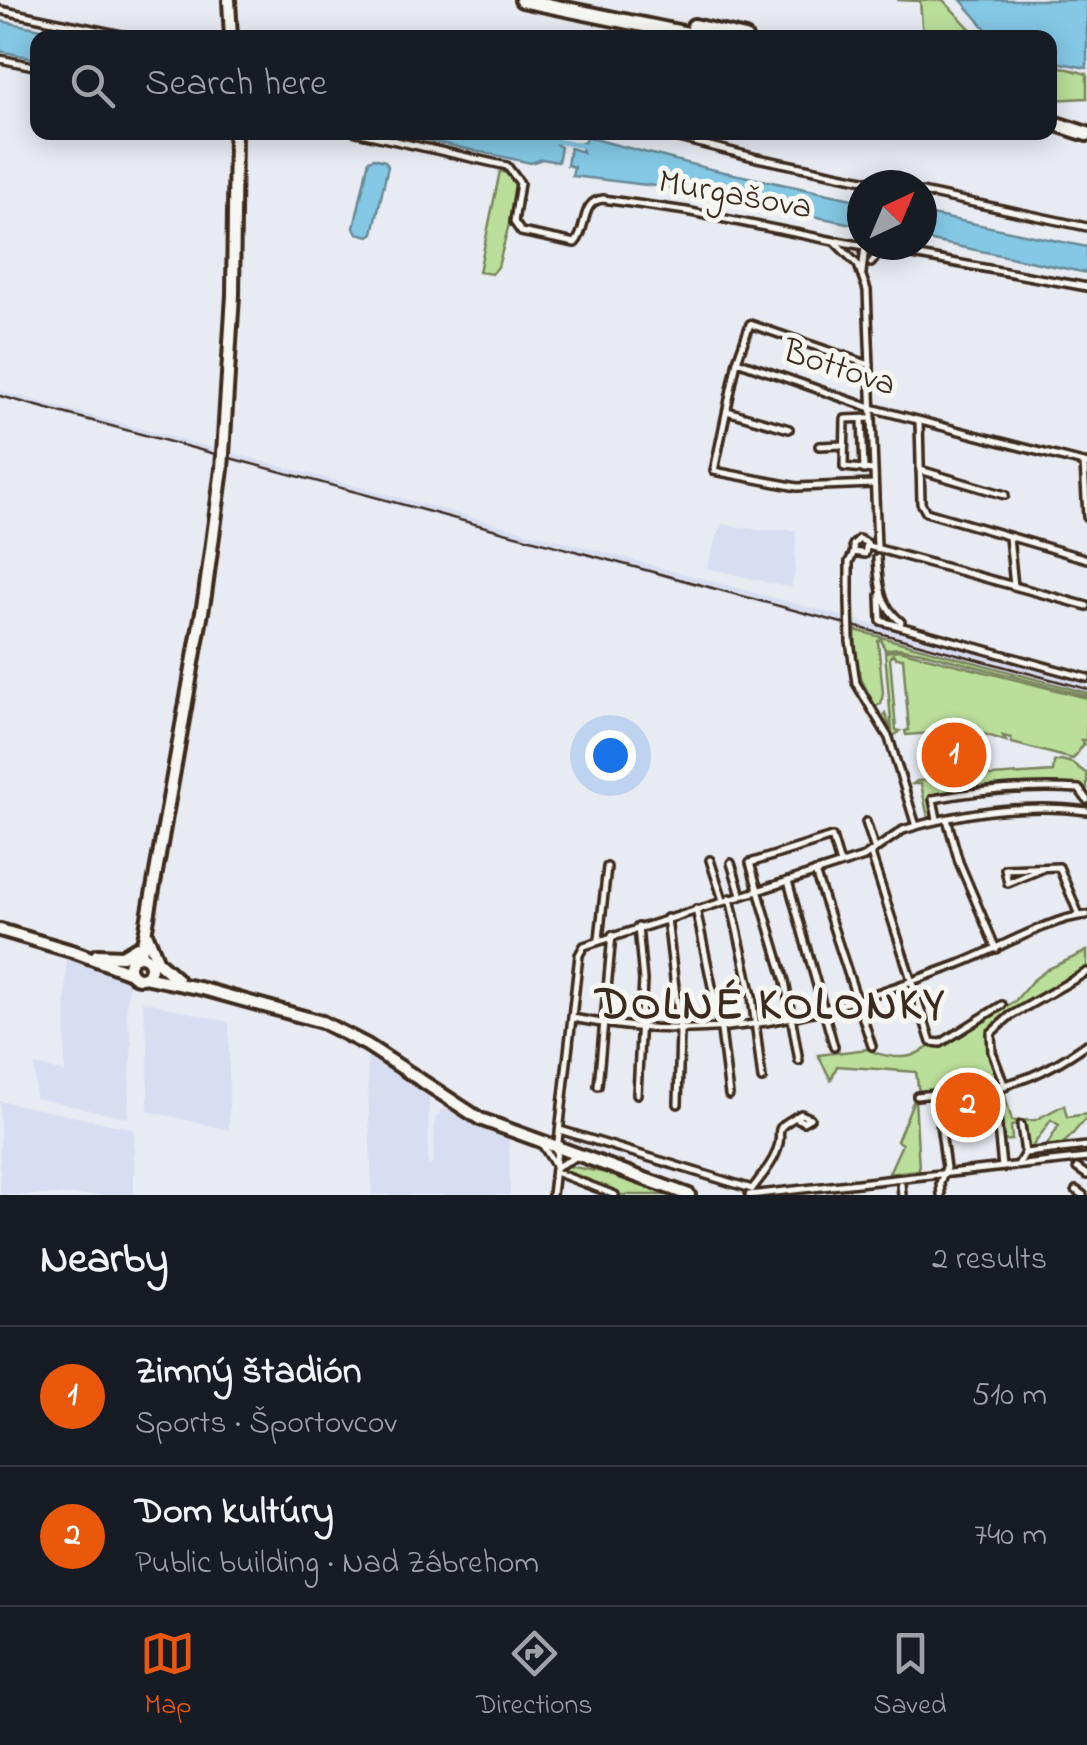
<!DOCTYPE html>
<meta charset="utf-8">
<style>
:root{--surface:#171b24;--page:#242831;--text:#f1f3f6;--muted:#9ea1a6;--line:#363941;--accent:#ea580c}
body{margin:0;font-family:"Indie Flower",sans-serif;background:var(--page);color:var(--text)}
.compass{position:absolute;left:847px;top:170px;width:90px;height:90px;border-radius:50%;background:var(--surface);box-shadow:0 5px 25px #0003;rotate:44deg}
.you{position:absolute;left:610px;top:755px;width:35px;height:35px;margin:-25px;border:8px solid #fff;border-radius:50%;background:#1a73e8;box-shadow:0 0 0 15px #1a73e833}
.badge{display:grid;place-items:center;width:65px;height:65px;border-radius:50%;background:var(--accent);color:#fff;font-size:32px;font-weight:700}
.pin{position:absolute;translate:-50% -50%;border:5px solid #fff;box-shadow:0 2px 10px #0006}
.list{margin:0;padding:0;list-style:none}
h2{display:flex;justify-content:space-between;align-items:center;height:130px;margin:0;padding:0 40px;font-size:42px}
h2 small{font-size:32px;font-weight:400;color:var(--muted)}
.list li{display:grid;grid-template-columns:65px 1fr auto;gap:30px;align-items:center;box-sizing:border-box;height:140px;padding:0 40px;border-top:2px solid var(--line)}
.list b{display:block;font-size:38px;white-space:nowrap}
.list p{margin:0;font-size:32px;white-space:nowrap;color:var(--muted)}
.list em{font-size:32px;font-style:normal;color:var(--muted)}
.icon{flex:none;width:55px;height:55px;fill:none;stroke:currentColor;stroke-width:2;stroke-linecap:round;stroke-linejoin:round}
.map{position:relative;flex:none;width:1087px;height:1195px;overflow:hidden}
.search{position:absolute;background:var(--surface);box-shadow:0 5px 25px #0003;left:30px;right:30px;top:30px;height:110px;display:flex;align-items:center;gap:25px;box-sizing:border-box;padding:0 35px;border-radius:20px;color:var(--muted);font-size:38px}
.sheet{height:410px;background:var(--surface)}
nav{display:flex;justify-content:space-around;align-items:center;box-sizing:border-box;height:140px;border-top:2px solid var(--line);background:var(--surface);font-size:28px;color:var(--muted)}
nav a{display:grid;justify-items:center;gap:5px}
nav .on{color:var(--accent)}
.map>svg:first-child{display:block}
.built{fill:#d8def1}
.green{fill:#badf9a;stroke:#7a845c;stroke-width:2.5}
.water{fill:#84c8e5;stroke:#678995;stroke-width:2.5}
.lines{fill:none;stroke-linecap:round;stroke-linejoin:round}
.canal{stroke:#84c8e5;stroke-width:5}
.minor-casing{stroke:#3b2a1e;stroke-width:12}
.primary-casing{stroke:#3b2a1e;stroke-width:18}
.motorway-casing{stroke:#3b2a1e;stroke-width:20}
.minor{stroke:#f6f6f2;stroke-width:5}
.primary{stroke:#f6f6f2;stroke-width:10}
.motorway{stroke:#f6f6f2;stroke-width:12}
.rail{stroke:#3b2a1e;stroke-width:2.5}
.minor-bridge-casing{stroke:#3b2a1e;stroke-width:12;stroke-linecap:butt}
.primary-bridge-casing{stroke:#3b2a1e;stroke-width:18;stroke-linecap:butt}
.minor-bridge{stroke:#f6f6f2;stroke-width:5}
.primary-bridge{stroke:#f6f6f2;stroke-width:10}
.labels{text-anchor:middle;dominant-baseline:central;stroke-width:10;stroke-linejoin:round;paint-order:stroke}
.street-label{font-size:35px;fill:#3b2a1e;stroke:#f6f6f2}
.district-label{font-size:45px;font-weight:bold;letter-spacing:2.5px;fill:#3b2a1e;stroke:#f6f6f2}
</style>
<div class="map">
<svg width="1087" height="1195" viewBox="0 0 1087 1195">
<rect width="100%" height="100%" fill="#e8ebf2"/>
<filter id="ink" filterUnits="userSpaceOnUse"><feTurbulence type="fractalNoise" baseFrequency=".01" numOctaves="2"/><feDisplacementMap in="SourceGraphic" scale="20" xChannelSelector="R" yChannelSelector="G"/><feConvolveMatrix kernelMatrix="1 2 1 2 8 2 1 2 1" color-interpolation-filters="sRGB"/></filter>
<g filter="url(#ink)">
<g class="built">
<path d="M0,391L1059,674L1087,684V702L902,655L904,642L0,398Z"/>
<path d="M721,524L760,530H796L795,572L791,588L707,568Z"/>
<path d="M66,954L130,977L126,1011L132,1042L128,1118L35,1098V1065L65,1072Z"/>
<path d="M142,1001L229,1022V1130L148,1111V1048Z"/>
<path d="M370,1051L429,1097L428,1165L433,1164L435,1119L442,1109L452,1110L482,1128L509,1137L510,1195H372L367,1060Z"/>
<path d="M0,1101L134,1129V1195H0Z"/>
</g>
<g class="green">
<path d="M897,0H943L978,37H923L920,1Z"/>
<path d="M1050,64L1087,74V98L1050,100Z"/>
<path d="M500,171L510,174L518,189L498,267L492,274L479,272Z"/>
<path d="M855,630L1087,693V696L921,652L897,648L885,650L881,639L878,641L883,693L881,704L875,706L857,671Z"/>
<path d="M899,650L1087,698L1086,740H1081L1084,744L1073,759L1012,743L1011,738L1003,736L1006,741L971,730L906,735L905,731L909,730L903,658H896L893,654L890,657L896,730L900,731L894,736L882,717L885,713L892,732L885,652Z"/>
<path d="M1061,760L1072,763L1087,774V798L1080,786C1030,784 983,787 934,797L935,816L928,818L921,784H913L917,781L1053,772L1054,762Z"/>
<path d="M1087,951V968C1065,980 986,1017 989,1045C990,1057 998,1071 1003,1083L919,1093L916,1072L837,1066L831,1080L818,1055L868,1049C877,1055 899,1059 910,1056C922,1053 928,1044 942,1045L1015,1001L1032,981L1048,969Z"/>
<path d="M1017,1086L1004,1092L1012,1121L1035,1120L1064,1105L1067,1117L1087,1114V1117C1074,1130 1065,1151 1046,1147L1059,1125L1051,1120L1030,1150L1026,1151L1022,1124L1011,1126L1012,1140L1003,1141L997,1093Z"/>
<path d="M915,1097L919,1170L889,1173L902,1144L897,1141Z"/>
<path d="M568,1166L618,1175L673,1195H619L559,1171Z"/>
</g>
<g class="water">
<path d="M961,0H1087V68L1050,61V38L993,37Z"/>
<path d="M0,21L83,37L38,38L37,59L0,51Z"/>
<path d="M394,133H545L557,138L556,144L561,147L558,162L542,159L531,163Z"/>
<path d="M586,137L710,169L862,201V226L672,188L572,176L574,167L567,165L570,148L583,152L581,143H584Z"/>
<path d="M374,158L385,161L388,166L373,233L369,236L357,233L354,228L369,160Z"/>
<path d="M922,213L1087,247V273L922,239Z"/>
</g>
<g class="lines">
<path class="canal" d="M551,140L584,146"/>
<defs>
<g id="minor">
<path d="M0,10L136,38"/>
<path d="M0,59L38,67"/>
<path d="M356,132L507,166L520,183L514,222L521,232L575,243C588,229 580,201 603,199L686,211L834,241L858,265L867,290L877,547"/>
<path d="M655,132L757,158L888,185"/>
<path d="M922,192L1087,227"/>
<path d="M837,241L1087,287"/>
<path d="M871,263L882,249"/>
<path d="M862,273L865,246"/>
<path d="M737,361L871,408L1087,464"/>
<path d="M870,365L750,324L737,361L714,471L797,487L874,484"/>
<path d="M727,411L789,429"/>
<path d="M872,418L845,419L844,467L873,470"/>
<path d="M862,419L864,470"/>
<path d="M919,421L921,503L926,512L1087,559"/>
<path d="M819,446L843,445"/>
<path d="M1084,463L1087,517"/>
<path d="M920,470L1005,495"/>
<path d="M1009,537L1014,586"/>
<path d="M868,546L1087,606"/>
<path d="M877,558C879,584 879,604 901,622"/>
<path d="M880,595L881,621L1087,678"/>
<path d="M849,601V562L854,552L853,545L859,539L867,543L865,554L854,552"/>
<path d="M850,641L856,683L889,738L916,826C972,811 1030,803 1087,811"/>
<path d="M937,819L933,799C982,790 1029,786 1079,789L1087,800"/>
<path d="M947,819L959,862L996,949"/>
<path d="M866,822L875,850"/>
<path d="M871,854L931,1042L941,1043L1002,1005"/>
<path d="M710,860L723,900"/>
<path d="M731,863L741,895"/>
<path d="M1044,868L1008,883L1005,869L1059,867L1079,915"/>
<path d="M815,872L872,1046"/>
<path d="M788,881L834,1047"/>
<path d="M730,898L752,996L762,1079"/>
<path d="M696,909L721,1030L729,1095"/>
<path d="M667,918L680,1031L678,1104"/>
<path d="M599,939L607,867"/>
<path d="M572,1018C725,1047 818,1016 959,964C995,951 1051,917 1087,915"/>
<path d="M799,1061L785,981L750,863L832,837L840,864"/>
<path d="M598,1086L612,935"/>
<path d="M1005,1087L992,1052L991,1033L1010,1016L1087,972"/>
<path d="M994,1088L1002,1167"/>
<path d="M637,1094L643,980L638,927"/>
<path d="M936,1094L946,1168L940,1183L941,1195"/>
<path d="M917,1096C994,1087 1021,1091 1087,1044"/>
<path d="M560,1130L752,1189"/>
<path d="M541,1143L554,1163"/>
<path d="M1025,1153L1087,1146"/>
<path d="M1018,1165L1025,1153L1021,1125"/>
<path d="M556,1167L580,1155"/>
<path d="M1077,1168L1087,1175"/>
<path d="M555,1172L615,1195"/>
<path d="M901,1184L902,1195"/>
<path d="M752,1189C760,1178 771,1166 776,1153C787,1127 766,1133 801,1114L810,1118L803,1122L795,1117"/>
<path d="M1076,1190L1083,1195"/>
<path d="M552,1195L579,955L584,946L864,857L903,830L916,826"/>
<path d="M749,1195L1087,1158"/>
</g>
<g id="primary">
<path d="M229,0L231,38"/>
<path d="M224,438L233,295L235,132"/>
<path d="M0,930L75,952L131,973"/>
<path d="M148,937L158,962L177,979"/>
<path d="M97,955L122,956L137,947"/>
<circle cx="140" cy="967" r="11"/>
<path d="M136,957L142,948L146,929L205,595L222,469"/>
<path d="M144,977L203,989L322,1022L367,1045L480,1119L689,1195"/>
</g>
<g id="motorway">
<path d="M522,0L707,38"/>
<path d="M694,26L745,38"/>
<path d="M1050,122L1087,134"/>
</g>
</defs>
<use href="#minor" class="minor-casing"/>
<use href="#primary" class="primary-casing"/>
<use href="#motorway" class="motorway-casing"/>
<use href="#minor" class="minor"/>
<use href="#primary" class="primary"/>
<use href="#motorway" class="motorway"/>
<path class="rail" d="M0,396L1087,689"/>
<defs>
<path id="minor-bridge" d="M849,601L850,641"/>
<path id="primary-bridge" d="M222,469L224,438"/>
</defs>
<use href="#minor-bridge" class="minor-bridge-casing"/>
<use href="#primary-bridge" class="primary-bridge-casing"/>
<use href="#minor-bridge" class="minor-bridge"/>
<use href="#primary-bridge" class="primary-bridge"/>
</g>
</g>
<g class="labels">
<g class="street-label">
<text transform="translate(735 196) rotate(10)">Murgašova</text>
<text transform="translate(839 369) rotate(18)">Bottova</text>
</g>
<g class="district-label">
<text x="771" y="1007">DOLNÉ KOLONKY</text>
</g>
</g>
</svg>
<svg class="compass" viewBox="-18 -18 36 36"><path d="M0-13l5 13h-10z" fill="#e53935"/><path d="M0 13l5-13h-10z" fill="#9ea1a6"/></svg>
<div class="you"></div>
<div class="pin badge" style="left:954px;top:755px">1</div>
<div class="pin badge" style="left:968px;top:1105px">2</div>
<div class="search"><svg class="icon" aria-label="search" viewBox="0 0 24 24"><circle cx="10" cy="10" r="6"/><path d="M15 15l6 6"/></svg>Search here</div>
</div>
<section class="sheet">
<h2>Nearby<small>2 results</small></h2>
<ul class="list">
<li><span class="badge">1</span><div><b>Zimný štadión</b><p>Sports · Športovcov</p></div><em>510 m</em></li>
<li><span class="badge">2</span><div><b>Dom kultúry</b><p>Public building · Nad Zábrehom</p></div><em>740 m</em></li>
</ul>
</section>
<nav>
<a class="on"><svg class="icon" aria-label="map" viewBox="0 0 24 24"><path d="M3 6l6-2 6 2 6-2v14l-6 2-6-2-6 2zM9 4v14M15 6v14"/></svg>Map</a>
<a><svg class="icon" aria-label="directions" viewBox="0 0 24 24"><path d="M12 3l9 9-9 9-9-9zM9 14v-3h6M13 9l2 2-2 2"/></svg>Directions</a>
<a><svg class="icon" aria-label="saved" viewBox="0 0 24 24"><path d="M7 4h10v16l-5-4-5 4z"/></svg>Saved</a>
</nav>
